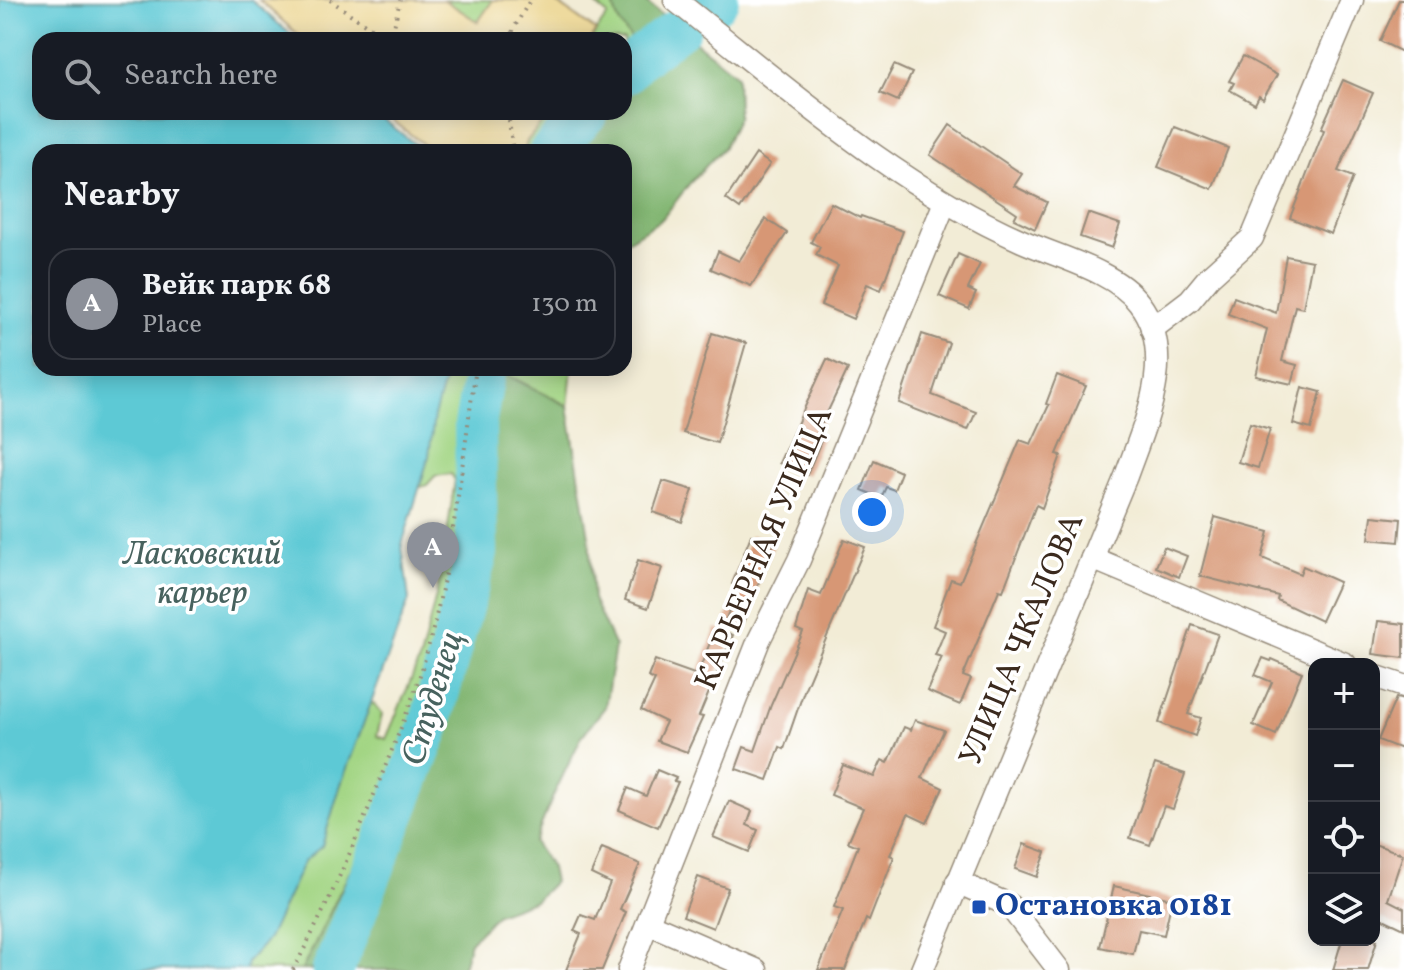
<!DOCTYPE html>
<meta charset="utf-8">
<style>
:root{--surface:#171b24;--page:#20242c;--text:#f1f3f6;--muted:#9ea1a6;--line:#363941;--accent:#8c9099}
body{margin:0;font-family:Vollkorn,serif;background:var(--page);color:var(--text)}
.controls{position:absolute;right:24px;bottom:24px;display:grid;overflow:hidden;border-radius:16px;box-shadow:0 4px 20px #0003}
.controls button{width:72px;height:72px;display:grid;place-items:center;padding:0;border:0;border-bottom:2px solid var(--line);background:var(--surface);color:var(--text);font:40px sans-serif}
.you{position:absolute;left:872px;top:512px;width:28px;height:28px;margin:-20px;border:6px solid #fff;border-radius:50%;background:#1a73e8;box-shadow:0 0 0 12px #1a73e833}
.badge{display:grid;place-items:center;width:52px;height:52px;border-radius:50%;background:var(--accent);color:#fff;font-size:26px;font-weight:700}
.pin{position:absolute;translate:-50% -66px;filter:drop-shadow(0 2px 4px #0008)}
.pin::after{content:'';position:absolute;top:42px;width:28px;height:24px;background:inherit;clip-path:polygon(0 0,100% 0,50% 100%)}
.list{margin:0;padding:0;list-style:none}
h2{display:flex;justify-content:space-between;align-items:center;height:104px;margin:0;padding:0 32px;font-size:34px}
h2 small{font-size:26px;font-weight:400;color:var(--muted)}
.list li{display:grid;grid-template-columns:52px 1fr auto;gap:24px;align-items:center;box-sizing:border-box;height:112px;margin:0 16px 16px;padding:0 16px;border:2px solid var(--line);border-radius:24px}
.list b{display:block;font-size:30px;white-space:nowrap}
.list p{margin:0;font-size:26px;white-space:nowrap;color:var(--muted)}
.list em{font-size:26px;font-style:normal;color:var(--muted)}
.icon{flex:none;width:44px;height:44px;fill:none;stroke:currentColor;stroke-width:2;stroke-linecap:round;stroke-linejoin:round}
.map{position:relative;flex:none;width:1404px;height:970px;overflow:hidden}
.search{position:absolute;background:var(--surface);box-shadow:0 4px 20px #0003;left:32px;top:32px;width:600px;height:88px;display:flex;align-items:center;gap:20px;box-sizing:border-box;padding:0 28px;border-radius:24px;color:var(--muted);font-size:30px}
.panel{position:absolute;background:var(--surface);box-shadow:0 4px 20px #0003;left:32px;top:144px;width:600px;height:232px;border-radius:24px}
.map>svg:first-child{display:block}
.green{fill:#a3d584;stroke:#6f8051;stroke-width:2}
.forest{fill:#82b672;stroke:#5e7048;stroke-width:2}
.sand{fill:#eeda9e;stroke:#94825e;stroke-width:2}
.water{fill:#5dc9d5;stroke:#4c7a7a;stroke-width:2}
.lines{fill:none;stroke-linecap:round;stroke-linejoin:round}
.river{stroke:#5dc9d5;stroke-width:42}
.building{fill:#d79774}
.minor-casing{stroke:#968b7a;stroke-width:25}
.path{stroke:#968b7a;stroke-width:4;stroke-dasharray:2 6;stroke-linecap:butt}
.minor{stroke:#fff;stroke-width:22}
.transit-dot{fill:#1a4fb4;stroke:#fff;stroke-width:3}
.labels{text-anchor:middle;dominant-baseline:central;stroke-width:7;stroke-linejoin:round;paint-order:stroke}
.street-label{font-size:32px;fill:#3b2a1e;stroke:#fff}
.transit-label{font-size:32px;font-weight:bold;fill:#164399;stroke:#fff;text-anchor:start}
.water-label{font-size:34px;font-style:italic;fill:#47625e;stroke:#fff}
</style>
<div class="map">
<svg width="1404" height="970" viewBox="0 0 1404 970">
<rect width="100%" height="100%" fill="#fff"/>
<filter id="ink" filterUnits="userSpaceOnUse"><feTurbulence type="fractalNoise" baseFrequency=".0125" numOctaves="2"/><feDisplacementMap in="SourceGraphic" scale="16" xChannelSelector="R" yChannelSelector="G"/><feConvolveMatrix kernelMatrix="1 2 1 2 8 2 1 2 1" color-interpolation-filters="sRGB"/></filter>
<filter id="wash" filterUnits="userSpaceOnUse"><feTurbulence type="fractalNoise" baseFrequency=".006" numOctaves="4" result="noise"/><feDisplacementMap in="SourceGraphic" scale="32" xChannelSelector="R" yChannelSelector="G"/><feGaussianBlur stdDeviation="1.8" result="paint"/><feColorMatrix in="noise" values="0 0 0 0 0 0 0 0 0 0 0 0 0 0 0 0 0 1.4 0 .05"/><feComposite in="paint" operator="in"/></filter>
<g filter="url(#wash)">
<rect width="100%" height="100%" fill="#f2ecd6"/>
<g class="green">
<path d="M444,0H493L478,22Z"/>
<path d="M590,0H614C613,16 622,27 632,39L624,48V40H595L592,37L608,15Z"/>
<path d="M550,112H564L538,145L547,152H524L526,142Z"/>
<path d="M433,368H494L455,559L449,608L428,678L362,847L302,970H216L356,698L374,704L382,714L377,736L386,739L421,656L441,575L455,480L451,474L435,476L427,485L407,492Z"/>
<path d="M504,368H572L568,406L503,373Z"/>
</g>
<g class="forest">
<path d="M614,0H643L737,75L738,117L724,147L690,183L662,219L624,243V152H547L537,145L564,112H624V48L631,39C622,27 613,16 614,0Z"/>
<path d="M494,368H504L503,373L568,406L589,537L593,599L615,647L605,707L582,736L554,794L534,842L551,868L554,882L536,900L497,914L470,942L462,970H302L362,847L428,678L449,608L455,559Z"/>
</g>
<g class="sand">
<path d="M259,0H444L478,22L493,0H553L596,31L592,37L595,40H304Z"/>
<path d="M382,112H550L527,141L524,152H433Z"/>
</g>
<path class="water" d="M0,0H251L297,40H40V112H374L425,152H40V368H448L434,416L429,456L402,545L409,600L340,787L322,846L304,861L268,939L247,962L246,970H0Z"/>
<g class="lines">
<g class="river">
<path d="M712,5L718,0"/>
<path d="M624,74L638,59L680,28"/>
<path d="M550,152L588,112"/>
<path d="M333,970L429,728L477,553L475,425L485,368"/>
</g>
</g>
<g id="blocks">
<g class="building">
<path d="M1399,0H1404V53L1380,41Z"/>
<path d="M1243,56L1277,75L1263,99L1259,96L1255,104L1230,90L1234,83L1229,81Z"/>
<path d="M894,65L912,73L898,101L880,93Z"/>
<path d="M1343,80L1373,93L1338,171L1353,177L1331,234L1290,218L1324,130L1321,129Z"/>
<path d="M950,125L1022,174L1014,186L1047,202L1035,229L1014,219L1017,213L930,155Z"/>
<path d="M1175,127L1228,148L1212,189L1158,167Z"/>
<path d="M756,154L770,164L740,209L726,199Z"/>
<path d="M831,203L860,218L861,216L903,231L881,290L867,284L853,319L821,305L838,266L816,255L820,247L811,242Z"/>
<path d="M1088,213L1120,224L1112,248L1080,237Z"/>
<path d="M766,219L787,233L751,286L711,269L718,251L739,261Z"/>
<path d="M958,254L980,264L968,289L976,293L969,309L939,296Z"/>
<path d="M1286,256L1312,261L1303,308L1295,306L1282,361L1297,365L1292,384L1256,376L1267,329L1228,314L1234,297L1276,313Z"/>
<path d="M712,333L746,343L717,443L683,433Z"/>
<path d="M922,334L949,343L932,395L976,412L968,430L899,403Z"/>
<path d="M827,359L848,369L817,434L823,436L807,475L779,463Z"/>
<path d="M1057,375L1086,386L1057,454L1061,455L1042,508L1036,505L1003,591L999,590L963,676L971,679L960,705L927,691L942,657L935,655L945,631L933,626L951,579L960,582L1020,440L1031,444L1049,405L1046,404Z"/>
<path d="M1302,387L1321,392L1311,429L1293,424Z"/>
<path d="M1250,423L1270,429L1258,468L1238,462Z"/>
<path d="M874,460L901,472L894,490L886,487L881,498L862,490Z"/>
<path d="M663,481L693,490L682,522L653,512Z"/>
<path d="M1372,516L1401,519L1399,542L1369,539Z"/>
<path d="M1215,517L1269,532L1262,558L1300,574L1303,566L1339,582L1321,621L1277,600L1278,596L1200,576Z"/>
<path d="M751,535L774,544L741,628L725,621L739,586L732,584Z"/>
<path d="M844,539L865,547L805,688L784,749L780,747L768,780L736,769L744,747L755,751L771,705L803,632L796,629L808,590L821,595Z"/>
<path d="M1164,547L1187,556L1179,577L1156,567Z"/>
<path d="M638,560L662,568L648,608L625,600Z"/>
<path d="M1378,621L1404,624V658L1373,654Z"/>
<path d="M1192,625L1218,634L1188,714L1201,718L1195,736L1159,723Z"/>
<path d="M716,628L733,635L699,716L703,717L687,752L657,741L666,722L641,710L655,680L648,677L655,660L697,675Z"/>
<path d="M1263,658L1271,661L1272,659L1302,672L1276,735L1253,725L1272,682L1255,675Z"/>
<path d="M1396,698L1404,700V750L1378,740Z"/>
<path d="M915,720L944,730L922,778L943,788L927,823L908,814L890,855L894,857L869,921L866,919L845,970H818L843,910L834,907L858,846L848,842L863,808L831,795L843,765L874,777L882,760L888,763L904,727L911,730Z"/>
<path d="M1155,764L1185,774L1173,809L1164,806L1150,845L1130,838Z"/>
<path d="M657,770L676,778L674,781L678,782L658,827L619,810L628,788L646,796Z"/>
<path d="M729,801L752,811L747,825L758,830L749,852L713,837Z"/>
<path d="M1024,844L1046,852L1037,877L1015,869Z"/>
<path d="M1374,844L1403,854L1388,900L1404,908V929L1381,918L1377,931L1374,930Z"/>
<path d="M602,848L640,864L620,909L626,912L602,970H566L581,934L574,931L581,915L595,920L610,883L591,874Z"/>
<path d="M698,877L728,888L713,928L683,916Z"/>
<path d="M1114,886L1172,899L1164,935L1139,930L1133,954L1100,947Z"/>
<path d="M1342,940H1377L1368,970H1333Z"/>
</g>
</g>
</g>
<g filter="url(#ink)">
<use href="#blocks" fill-opacity="0" stroke="#968b7a" stroke-width="2"/>
<g class="lines">
<defs>
<g id="minor">
<path d="M675,0C785,86 893,184 1022,241C1058,257 1115,271 1139,303C1178,354 1145,423 1126,476L922,970"/>
<path d="M1152,329L1190,300L1209,277L1252,238L1352,0"/>
<path d="M1092,558L1345,664"/>
<path d="M1374,676L1404,686"/>
<path d="M957,882L1009,905L1059,970"/>
<path d="M648,923L756,970"/>
<path d="M629,970L759,640L799,560L945,202"/>
</g>
</defs>
<use href="#minor" class="minor-casing"/>
<g class="path">
<path d="M330,0L388,40"/>
<path d="M391,40L400,0"/>
<path d="M512,40L513,30L530,0"/>
<path d="M508,112L513,152"/>
<path d="M293,970C326,909 354,846 379,782C395,742 412,703 424,662C451,571 462,463 476,368"/>
</g>
<use href="#minor" class="minor"/>
</g>
</g>
<rect class="transit-dot" x="971" y="899" width="16" height="16" rx="4"/>
<g class="labels">
<g class="street-label">
<text transform="translate(765 549) rotate(-67)">КАРЬЕРНАЯ УЛИЦА</text>
<text transform="translate(1023 640) rotate(-67)">УЛИЦА ЧКАЛОВА</text>
</g>
<g class="transit-label">
<text x="995" y="907">Остановка 0181</text>
</g>
<g class="water-label">
<text x="202" y="555">Ласковский<tspan x="202" dy="39">карьер</tspan></text>
<text transform="translate(434 699) rotate(-73)">Студенец</text>
</g>
</g>
</svg>
<div class="controls">
<button>+</button>
<button>−</button>
<button><svg class="icon" aria-label="locate" viewBox="0 0 24 24"><circle cx="12" cy="12" r="6"/><path d="M12 2v4M12 18v4M2 12h4M18 12h4"/></svg></button>
<button><svg class="icon" aria-label="layers" viewBox="0 0 24 24"><path d="M12 4l9 5-9 5-9-5zM3 14l9 5 9-5"/></svg></button>
</div>
<div class="you"></div>
<div class="pin badge" style="left:433px;top:588px">A</div>
<div class="search"><svg class="icon" aria-label="search" viewBox="0 0 24 24"><circle cx="10" cy="10" r="6"/><path d="M15 15l6 6"/></svg>Search here</div>
<section class="panel">
<h2>Nearby<small></small></h2>
<ul class="list">
<li><span class="badge">A</span><div><b>Вейк парк 68</b><p>Place</p></div><em>130 m</em></li>
</ul>
</section>
</div>
